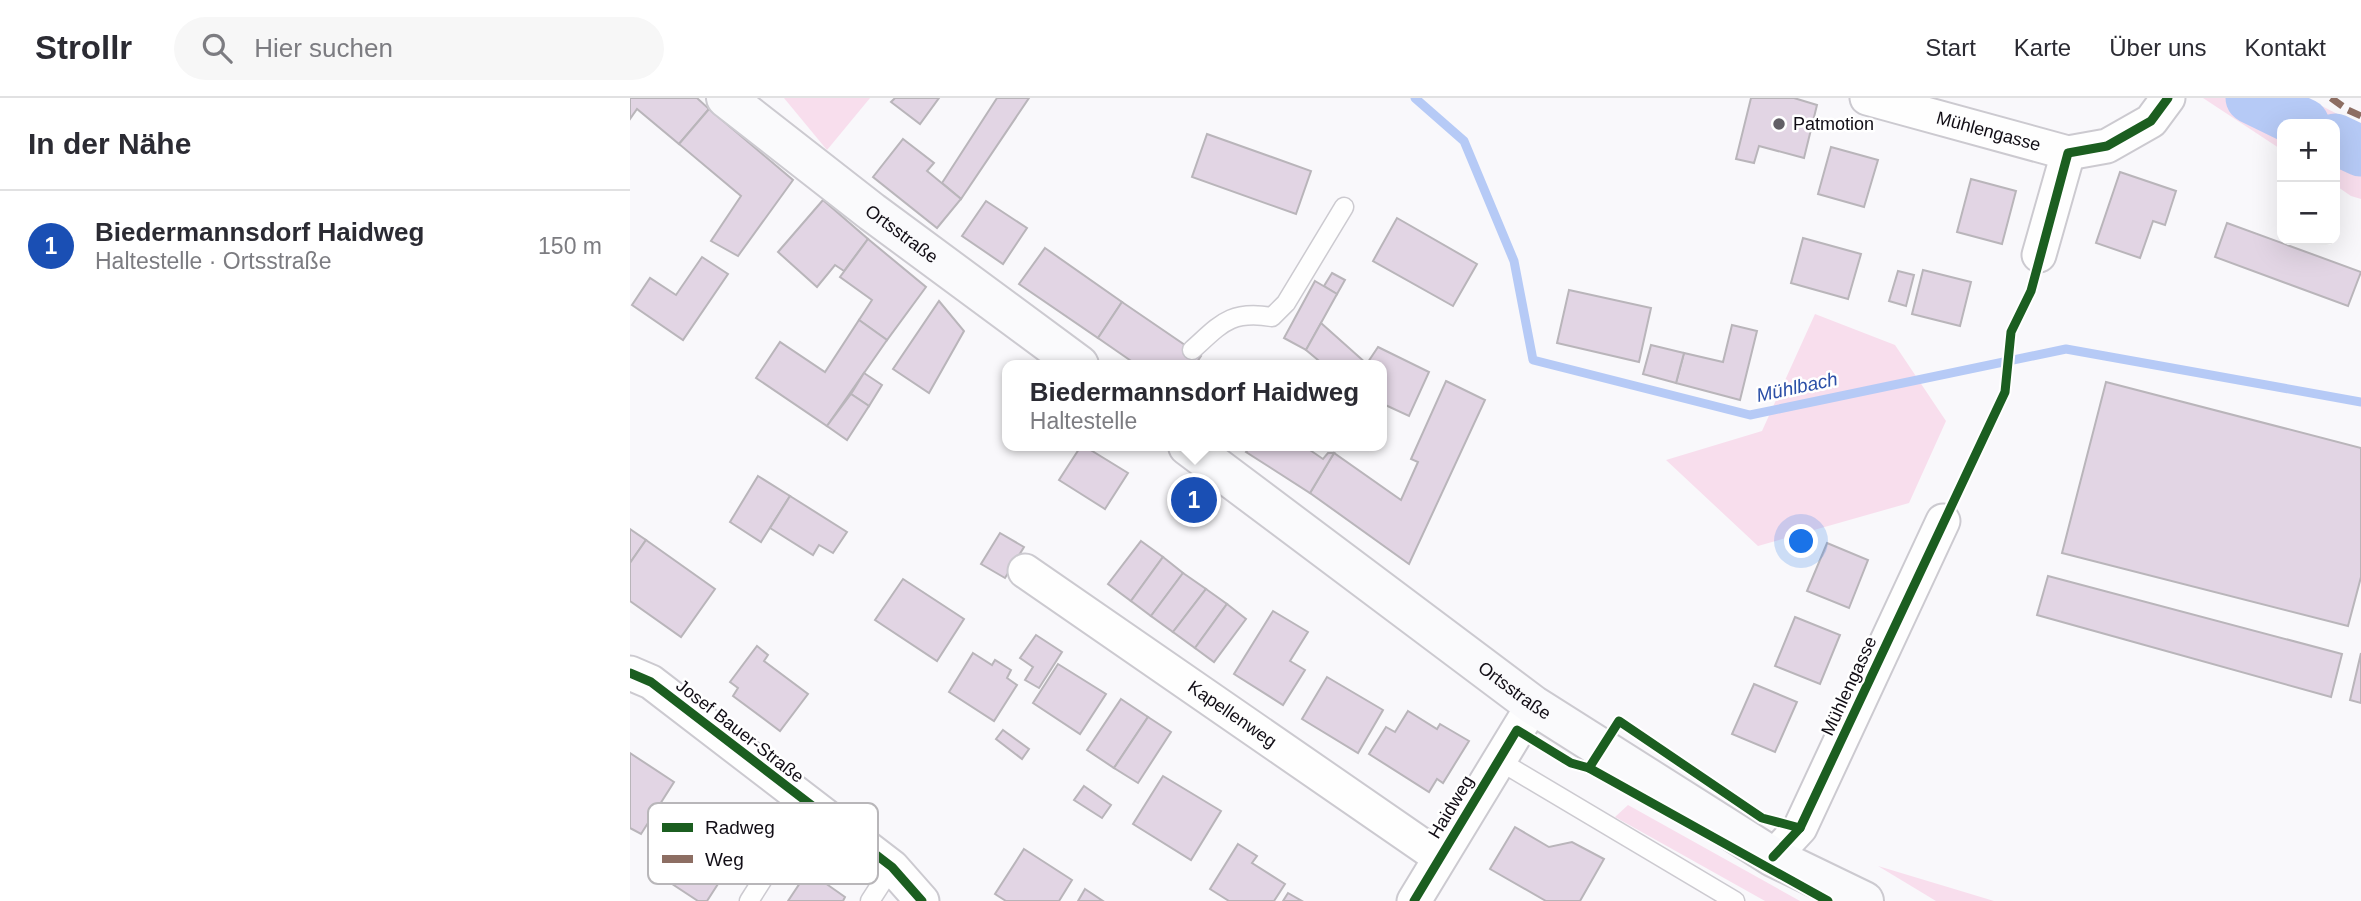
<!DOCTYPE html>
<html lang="de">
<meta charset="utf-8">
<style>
:root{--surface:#fff;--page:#f7f7f7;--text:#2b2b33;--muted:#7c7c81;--line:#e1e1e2;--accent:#db2777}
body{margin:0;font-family:Arial,sans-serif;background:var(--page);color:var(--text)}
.controls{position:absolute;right:21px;top:21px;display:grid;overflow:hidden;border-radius:14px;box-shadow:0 7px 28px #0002}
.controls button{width:63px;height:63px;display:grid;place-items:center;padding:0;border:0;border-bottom:2px solid var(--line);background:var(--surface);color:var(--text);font:35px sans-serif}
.you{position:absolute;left:1172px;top:444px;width:24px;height:24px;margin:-18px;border:5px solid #fff;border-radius:50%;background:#1a73e8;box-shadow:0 0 0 10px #1a73e833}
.badge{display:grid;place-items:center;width:46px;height:46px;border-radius:50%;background:var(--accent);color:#fff;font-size:23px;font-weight:700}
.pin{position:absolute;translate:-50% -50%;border:4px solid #fff;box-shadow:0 2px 7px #0006}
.popup{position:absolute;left:372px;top:262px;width:385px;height:91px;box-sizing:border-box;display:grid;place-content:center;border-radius:14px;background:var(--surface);filter:drop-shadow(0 2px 5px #0005);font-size:23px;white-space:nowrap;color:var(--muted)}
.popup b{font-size:26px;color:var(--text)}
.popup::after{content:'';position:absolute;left:50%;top:100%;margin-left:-14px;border:14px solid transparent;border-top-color:var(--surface)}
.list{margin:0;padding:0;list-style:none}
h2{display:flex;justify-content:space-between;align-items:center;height:91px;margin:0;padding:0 28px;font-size:30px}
h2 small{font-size:23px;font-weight:400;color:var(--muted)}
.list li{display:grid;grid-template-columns:46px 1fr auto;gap:21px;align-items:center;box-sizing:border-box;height:112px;padding:0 28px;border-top:2px solid var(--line)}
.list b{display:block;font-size:26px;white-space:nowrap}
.list p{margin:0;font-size:23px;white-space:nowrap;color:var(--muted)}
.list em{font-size:23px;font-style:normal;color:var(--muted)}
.icon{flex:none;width:38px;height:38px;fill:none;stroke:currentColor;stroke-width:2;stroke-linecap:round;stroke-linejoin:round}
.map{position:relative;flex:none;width:1731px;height:803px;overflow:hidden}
header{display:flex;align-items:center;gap:42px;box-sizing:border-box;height:98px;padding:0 35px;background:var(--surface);border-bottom:2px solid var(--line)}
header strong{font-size:33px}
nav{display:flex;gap:38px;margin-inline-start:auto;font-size:24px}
.search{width:490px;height:63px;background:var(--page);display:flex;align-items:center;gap:18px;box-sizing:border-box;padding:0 24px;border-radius:38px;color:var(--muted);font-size:26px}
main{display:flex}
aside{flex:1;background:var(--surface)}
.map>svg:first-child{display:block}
.green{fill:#f8deed}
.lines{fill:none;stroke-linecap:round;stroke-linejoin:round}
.stream{stroke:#b6caf6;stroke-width:9}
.river{stroke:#b6caf6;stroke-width:51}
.building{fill:#e2d5e4;stroke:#b9b5ba;stroke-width:2}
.lane-casing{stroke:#cccad0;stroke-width:21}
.street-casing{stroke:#cccad0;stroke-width:37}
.secondary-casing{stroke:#cccad0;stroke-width:42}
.lane{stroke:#fefefe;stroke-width:18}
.street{stroke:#fefefe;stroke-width:33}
.secondary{stroke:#fafafc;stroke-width:38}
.quiet{stroke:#8d6e63;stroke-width:7;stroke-dasharray:14 7;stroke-linecap:butt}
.cycleway-casing{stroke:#fff;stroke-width:13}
.cycleway{stroke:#1b5e20;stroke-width:9}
.poi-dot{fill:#625f66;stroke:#fff;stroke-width:2.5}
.labels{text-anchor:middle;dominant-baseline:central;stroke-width:5;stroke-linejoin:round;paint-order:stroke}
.poi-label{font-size:18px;fill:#110d15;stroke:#fff;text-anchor:start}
.street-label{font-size:18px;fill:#110d15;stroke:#fff}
.water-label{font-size:19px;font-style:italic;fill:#2b4fa7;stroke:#fff}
.key{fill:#fff;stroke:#b8b6b9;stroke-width:2}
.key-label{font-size:19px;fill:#110d15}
</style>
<header>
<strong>Strollr</strong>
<div class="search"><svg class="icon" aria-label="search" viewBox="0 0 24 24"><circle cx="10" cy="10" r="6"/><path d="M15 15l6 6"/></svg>Hier suchen</div>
<nav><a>Start</a><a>Karte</a><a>Über uns</a><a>Kontakt</a></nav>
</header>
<main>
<aside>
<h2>In der Nähe<small></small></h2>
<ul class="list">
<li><span class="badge" style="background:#1a4fb4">1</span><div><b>Biedermannsdorf Haidweg</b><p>Haltestelle · Ortsstraße</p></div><em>150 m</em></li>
</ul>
</aside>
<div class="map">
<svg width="1731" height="803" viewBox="0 0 1731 803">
<rect width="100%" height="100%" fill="#f9f8fb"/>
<g class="green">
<path d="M154,0H240L197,52Z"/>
<path d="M1573,0H1676L1731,28V101L1721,98L1705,87V26H1652V52Z"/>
<path d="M1185,216L1265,247L1316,323L1279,405L1128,448L1036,362L1132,333Z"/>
<path d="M998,707L1170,803H1135L985,719Z"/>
<path d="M1248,768L1364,803H1306Z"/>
</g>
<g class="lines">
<path class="stream" d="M785,0L834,43L884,163L903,262L1120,317L1436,251L1731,304"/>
<g class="river">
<path d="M1621,0L1674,26"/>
<path d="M1705,41L1731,53"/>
</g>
</g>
<g class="building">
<path d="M0,0H67L79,11L49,46L7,11L0,21Z"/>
<path d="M265,0H309L290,26L261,4Z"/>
<path d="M367,0H399L331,101L312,85Z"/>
<path d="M1121,0H1164L1187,7L1174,60L1129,48L1124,65L1106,61Z"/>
<path d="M79,11L163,82L108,158L81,143L111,98L49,46Z"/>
<path d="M577,36L681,73L666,116L562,79Z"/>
<path d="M273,41L304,65L297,73L331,101L307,130L243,79Z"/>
<path d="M1201,49L1248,62L1234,109L1188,96Z"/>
<path d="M1490,74L1546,93L1535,127L1523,123L1510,160L1466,145Z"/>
<path d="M1341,81L1386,93L1372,146L1327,134Z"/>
<path d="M193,102L238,141L214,173L205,167L187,189L148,154Z"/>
<path d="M356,103L397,130L373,166L332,138Z"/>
<path d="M767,120L847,166L823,208L743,163Z"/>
<path d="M1597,125L1731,174L1718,208L1585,159Z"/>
<path d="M1173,140L1231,156L1218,201L1161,185Z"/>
<path d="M238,141L296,189L257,242L229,222L242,202L210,179Z"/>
<path d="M415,150L492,204L468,240L389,186Z"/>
<path d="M72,159L98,176L53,242L2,207L20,180L46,197Z"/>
<path d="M1293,172L1341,184L1330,228L1282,216Z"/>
<path d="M1268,173L1284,177L1276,208L1259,203Z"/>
<path d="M702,175L715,182L707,196L694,188Z"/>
<path d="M685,183L707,196L676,252L654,240Z"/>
<path d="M939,192L1021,210L1009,264L927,245Z"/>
<path d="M309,203L334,233L299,295L263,271Z"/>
<path d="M492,204L571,258L565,267H507L468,240Z"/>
<path d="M229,222L257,242L197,328L126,280L150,244L195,274Z"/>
<path d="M691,225L737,266L736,267H694L676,252Z"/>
<path d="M1102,227L1127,233L1110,302L1046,285L1054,255L1093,264Z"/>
<path d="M1021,247L1054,255L1046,285L1013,276Z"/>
<path d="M748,249L799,274L779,318L751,305V267H736Z"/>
<path d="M234,275L252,287L239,308L221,296Z"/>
<path d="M816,283L855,302L779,466L680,395L704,355L771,402L788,364L781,361Z"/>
<path d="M1476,284L1731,350V479L1718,528L1432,455Z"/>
<path d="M221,296L239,308L217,342L197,328Z"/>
<path d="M451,348H454L498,375L475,411L429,382Z"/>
<path d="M621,348H674L693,361L698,355H704L680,395L616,354Z"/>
<path d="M128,378L160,398L131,444L100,424Z"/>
<path d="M160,398L217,434L203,455L189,447L183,457L140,430Z"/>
<path d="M0,431L16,442L0,465Z"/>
<path d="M370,435L394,449L375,480L351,466Z"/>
<path d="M16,442L85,491L51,539L0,503V465Z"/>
<path d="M511,443L533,459L501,503L478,486Z"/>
<path d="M1197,445L1238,462L1219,510L1177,493Z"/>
<path d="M533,459L553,475L521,518L501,503Z"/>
<path d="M553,475L576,491L543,534L521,518Z"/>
<path d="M1418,478L1712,556L1701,599L1407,517Z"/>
<path d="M273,481L334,521L307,563L245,522Z"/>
<path d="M576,491L597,506L565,550L543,534Z"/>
<path d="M597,506L616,521L584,564L565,550Z"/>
<path d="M643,513L678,534L660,563L675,572L653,607L604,576Z"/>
<path d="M1165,519L1210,537L1190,586L1145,568Z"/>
<path d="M406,537L432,554L409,590L395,582L403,569L390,560Z"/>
<path d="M127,548L138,557L134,563L178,596L150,633L103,598L108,590L100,584Z"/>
<path d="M343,555L362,567L365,562L381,572L377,580L387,587L364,623L319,594Z"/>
<path d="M1731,555V605L1720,602Z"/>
<path d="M428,566L476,596L450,636L403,605Z"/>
<path d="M697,579L753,612L728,655L672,621Z"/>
<path d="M1124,586L1167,604L1145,654L1102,636Z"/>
<path d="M491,601L518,619L484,670L457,652Z"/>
<path d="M778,613L807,631L810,626L839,643L813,685L807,681L799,694L739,656L756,629L765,634Z"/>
<path d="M518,619L541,634L508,685L484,670Z"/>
<path d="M373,632L399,651L392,661L366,641Z"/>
<path d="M0,655L44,684L11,736L0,730Z"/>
<path d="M533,678L591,713L561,762L503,726Z"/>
<path d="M454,688L481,707L472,720L444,702Z"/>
<path d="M885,729L919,749L942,744L974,761L950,803H916L860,771Z"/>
<path d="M55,745L97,772L77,803H68L33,780Z"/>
<path d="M608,746L627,758L622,765L655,786L644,803H599L580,791Z"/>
<path d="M394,751L442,782L429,803H376L365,796Z"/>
<path d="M178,773L215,799L213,803H158Z"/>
<path d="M455,791L473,803H448Z"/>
<path d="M658,795L672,803H653Z"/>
</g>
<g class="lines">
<defs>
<g id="lane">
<path d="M562,252C591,226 600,212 642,219L656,205L714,109"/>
<path d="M868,662L1105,803"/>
<path d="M119,803L180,707"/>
<path d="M240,803L262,769"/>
</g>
<g id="street">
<path id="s1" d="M1237,0L1438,55L1477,48L1521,23L1538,0"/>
<path d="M1409,157L1438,55"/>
<path id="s2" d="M395,473L809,759"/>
<path d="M0,575L21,584L262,769L292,803"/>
<path d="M1143,759L1170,730L1313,423"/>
<path d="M784,803L903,607"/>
</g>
<g id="secondary">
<path id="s3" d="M96,0L242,114L449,267"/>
<path id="s4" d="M558,348L903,607L1143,759L1234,803"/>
</g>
</defs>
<use href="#lane" class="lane-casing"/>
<use href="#street" class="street-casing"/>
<use href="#secondary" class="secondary-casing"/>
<use href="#lane" class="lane"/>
<use href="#street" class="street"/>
<use href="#secondary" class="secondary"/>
<path class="quiet" d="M1701,0L1718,12L1731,18"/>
<defs>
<g id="cycleway">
<path d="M0,575L21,584L262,769L292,803"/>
<path d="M959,670L1198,803"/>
<path d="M1143,759L1170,730L1375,294L1381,234L1401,193L1438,55L1477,48L1521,23L1538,0"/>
<path d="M784,803L887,632L941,665L959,670L989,623L1132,720L1170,730"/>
</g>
</defs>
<use href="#cycleway" class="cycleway-casing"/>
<use href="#cycleway" class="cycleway"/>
</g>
<circle class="poi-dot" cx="1149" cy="26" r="7"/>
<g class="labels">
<g class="poi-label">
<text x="1163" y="26">Patmotion</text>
</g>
<g class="street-label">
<text stroke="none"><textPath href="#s1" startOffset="126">Mühlengasse</textPath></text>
<text stroke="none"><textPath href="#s3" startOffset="222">Ortsstraße</textPath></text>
<text transform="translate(1219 588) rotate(-65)">Mühlengasse</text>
<text stroke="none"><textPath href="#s4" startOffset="408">Ortsstraße</textPath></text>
<text stroke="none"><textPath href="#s2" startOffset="252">Kapellenweg</textPath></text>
<text transform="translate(110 633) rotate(38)">Josef Bauer-Straße</text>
<text transform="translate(821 709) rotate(-59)">Haidweg</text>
</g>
<g class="water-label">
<text transform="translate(1167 289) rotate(-12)">Mühlbach</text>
</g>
</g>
<rect x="18" y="705" width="230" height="81" rx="10" class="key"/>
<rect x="32" y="725" width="31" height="9" fill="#1b5e20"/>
<rect x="32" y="757" width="31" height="8" fill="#8d6e63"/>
<g class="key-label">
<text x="75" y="736">Radweg</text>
<text x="75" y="768">Weg</text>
</g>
</svg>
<div class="controls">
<button>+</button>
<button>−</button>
</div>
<div class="you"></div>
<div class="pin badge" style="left:564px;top:402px;background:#1a4fb4">1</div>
<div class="popup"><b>Biedermannsdorf Haidweg</b>Haltestelle</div>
</div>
</main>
